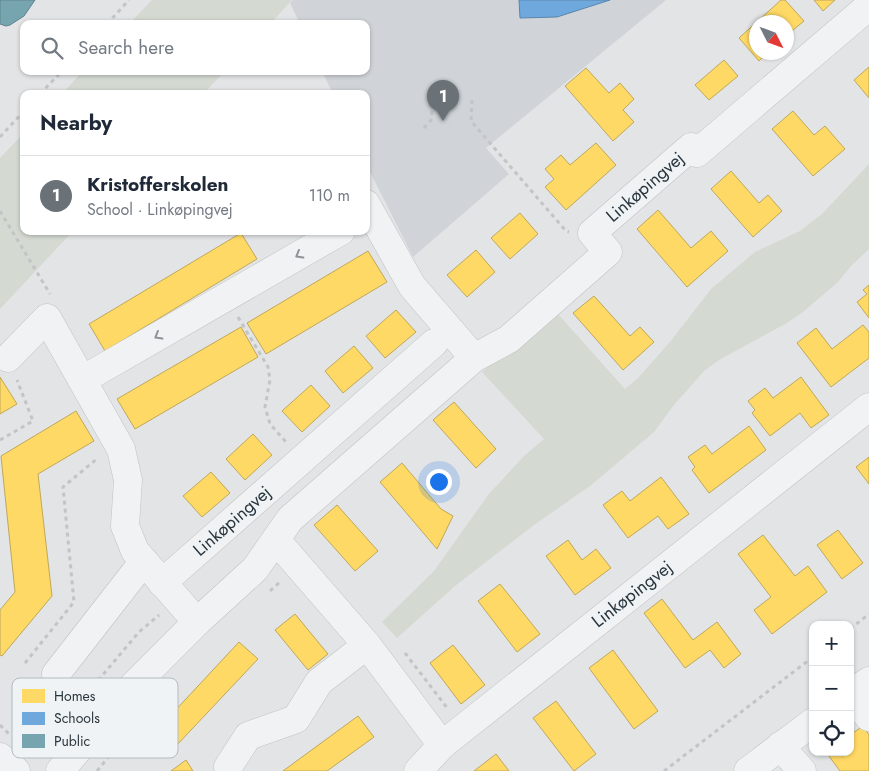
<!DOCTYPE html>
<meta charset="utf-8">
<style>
:root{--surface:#fff;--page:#f2f2f3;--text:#1f2937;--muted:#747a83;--line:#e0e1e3;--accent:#6a7278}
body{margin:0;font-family:Jost,sans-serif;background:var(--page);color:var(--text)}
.controls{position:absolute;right:15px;bottom:15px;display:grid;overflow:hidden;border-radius:10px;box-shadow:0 1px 4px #0004}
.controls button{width:45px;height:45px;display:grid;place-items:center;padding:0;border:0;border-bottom:1px solid var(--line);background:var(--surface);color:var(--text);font:25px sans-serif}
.compass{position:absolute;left:749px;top:15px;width:45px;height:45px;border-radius:50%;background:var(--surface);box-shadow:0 1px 4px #0004;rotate:132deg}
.you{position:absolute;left:438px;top:481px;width:18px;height:18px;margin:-12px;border:4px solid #fff;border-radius:50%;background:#1a73e8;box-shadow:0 0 0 8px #1a73e833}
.badge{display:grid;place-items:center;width:32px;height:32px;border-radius:50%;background:var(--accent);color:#fff;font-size:16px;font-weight:700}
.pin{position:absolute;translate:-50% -41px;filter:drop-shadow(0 1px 2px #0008)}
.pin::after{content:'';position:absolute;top:26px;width:18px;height:15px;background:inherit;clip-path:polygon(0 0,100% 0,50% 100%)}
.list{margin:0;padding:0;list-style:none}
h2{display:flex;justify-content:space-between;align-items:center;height:65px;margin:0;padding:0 20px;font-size:21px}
h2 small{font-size:16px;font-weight:400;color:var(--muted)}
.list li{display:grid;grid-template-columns:32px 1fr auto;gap:15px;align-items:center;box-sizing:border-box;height:80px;padding:0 20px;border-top:1px solid var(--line)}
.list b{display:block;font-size:19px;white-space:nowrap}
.list p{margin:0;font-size:16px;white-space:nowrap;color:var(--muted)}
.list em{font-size:16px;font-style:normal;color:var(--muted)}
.icon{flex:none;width:28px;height:28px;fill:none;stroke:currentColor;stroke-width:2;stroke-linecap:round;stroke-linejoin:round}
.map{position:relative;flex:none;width:869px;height:771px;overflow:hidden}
.search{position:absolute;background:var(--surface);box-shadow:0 1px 4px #0004;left:20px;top:20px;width:350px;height:55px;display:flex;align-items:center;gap:12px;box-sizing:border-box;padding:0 18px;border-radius:10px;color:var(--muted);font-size:19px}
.panel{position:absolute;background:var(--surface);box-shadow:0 1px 4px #0004;left:20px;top:90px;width:350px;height:145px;border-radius:10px}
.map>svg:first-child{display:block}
.built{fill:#d0d4d9}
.green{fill:#d4dad2}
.homes{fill:#ffd966;stroke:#bfa85a}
.schools{fill:#6fa8dc;stroke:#5a86ac}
.public{fill:#76a5af;stroke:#5f838d}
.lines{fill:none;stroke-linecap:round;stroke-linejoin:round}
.minor-casing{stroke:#c0c2c4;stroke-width:29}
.path{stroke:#c2c4c6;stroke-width:3;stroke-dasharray:4 4;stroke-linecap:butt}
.minor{stroke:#f0f2f3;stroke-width:28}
.oneway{stroke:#8d9498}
.labels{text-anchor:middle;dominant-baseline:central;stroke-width:5;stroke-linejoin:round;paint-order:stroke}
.street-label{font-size:18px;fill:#2a353d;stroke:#eff3f5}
.key{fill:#eff3f5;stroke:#b4babe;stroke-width:1}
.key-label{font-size:14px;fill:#2a353d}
</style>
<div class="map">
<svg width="869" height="771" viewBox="0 0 869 771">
<rect width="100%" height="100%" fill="#e2e4e6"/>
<path class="built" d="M293,0H666L486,148L509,174L413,257L366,164V94H333L322,71H366V24H300L290,3Z"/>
<g class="green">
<path d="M152,0H292L270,24H129Z"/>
<path d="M83,71H225L203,94H62Z"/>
<path d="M24,133V231H73L0,309V158Z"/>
<path d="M869,164V249L852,265L838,282L803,312L787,323L719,360L704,371L674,405L654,432L590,486L534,525L455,586L397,638L382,622L434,571L488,495L524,456L544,439L482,372L497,358L557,313L625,389L638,378L669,343L711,289L755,252L800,231L822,214Z"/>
</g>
<g class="homes">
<path d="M781,0H785L804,21L786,36V22H756V52H768L759,61L739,38Z"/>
<path d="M814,0H835L823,11Z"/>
<path d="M724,60L738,76L709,100L695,85Z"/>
<path d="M869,67V98L854,80Z"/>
<path d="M586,68L609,93L620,83L634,99L623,110L634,122L613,141L565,86Z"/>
<path d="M793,111L814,135L825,126L845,149L813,176L772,129Z"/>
<path d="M596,143L616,165L566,210L545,187L554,179L545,169L561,155L570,165Z"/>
<path d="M731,171L759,203L768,195L782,211L753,237L711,189Z"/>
<path d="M658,210L691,248L711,231L728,251L687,287L637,229Z"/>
<path d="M520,213L538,234L510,259L491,238Z"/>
<path d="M241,233L257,259L105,351L89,324Z"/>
<path d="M476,250L495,272L467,297L447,275Z"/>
<path d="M368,251L387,282L266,354L247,323Z"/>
<path d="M869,285V318L857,302L867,294L863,290Z"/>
<path d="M594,296L630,336L640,327L654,342L623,370L573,313Z"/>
<path d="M396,310L416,332L385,358L366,336Z"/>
<path d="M863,325L869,332V358L831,387L797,343L816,328L832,349Z"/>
<path d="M241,327L258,357L135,429L117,399Z"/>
<path d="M354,346L373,368L343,393L325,371Z"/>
<path d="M0,377L17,404L0,414Z"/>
<path d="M801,377L829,415L811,428L800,413L770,436L752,413L755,410L748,401L765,388L773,398Z"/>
<path d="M311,385L330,406L302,432L282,411Z"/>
<path d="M454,402L496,449L476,468L433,420Z"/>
<path d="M76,411L94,441L38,474L52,596L2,656L0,655V610L15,592L1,456Z"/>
<path d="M749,426L766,450L709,493L692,470L695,467L688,457L705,445L712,454Z"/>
<path d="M253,434L272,455L245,480L226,459Z"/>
<path d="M869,457V484L856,467Z"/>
<path d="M402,463L441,509L453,516L437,549L380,482Z"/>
<path d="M211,472L230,493L202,517L183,496Z"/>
<path d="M661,477L689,514L668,529L658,516L628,538L603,505L622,491L630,501Z"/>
<path d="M337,505L378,551L355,571L314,525Z"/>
<path d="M838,530L863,563L842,579L817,545Z"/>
<path d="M763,535L795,576L808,566L827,592L772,634L754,610L771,597L738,554Z"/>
<path d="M568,540L582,560L596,549L611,568L575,595L546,556Z"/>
<path d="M500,584L540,634L517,652L478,601Z"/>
<path d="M662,599L693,640L717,622L741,654L724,668L710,650L685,668L644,613Z"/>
<path d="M295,614L328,654L308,670L275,630Z"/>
<path d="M239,642L258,659L175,747L157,730Z"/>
<path d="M453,645L485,685L461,704L430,663Z"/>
<path d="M613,650L658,711L634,729L589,668Z"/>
<path d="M556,701L596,754L574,771L533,718Z"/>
<path d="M358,716L374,737L327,771H283Z"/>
<path d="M863,726L869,735V771H840L826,752H850V735Z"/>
<path d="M496,754L509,771H474Z"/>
<path d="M186,760L193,771H171Z"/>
</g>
<path class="schools" d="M519,0H610L557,17L520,18Z"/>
<path class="public" d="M0,0H35L24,16L10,25L6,26L0,24Z"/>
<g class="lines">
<defs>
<g id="minor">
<path d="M366,204L412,286L474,358"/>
<path d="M8,358L47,318L121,449L128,480L125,526L135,551L197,622"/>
<path d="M82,380L341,231"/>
<path d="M276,540L367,645L442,745L869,407"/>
<path d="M162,583L434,343"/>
<path d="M56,674L144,561"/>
<path d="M850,694L869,681"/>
<path d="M850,696L869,717"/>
<path d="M780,746L802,771"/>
<path d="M0,757L16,771"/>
<path d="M228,767L248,736L296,719L319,682L367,645"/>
<path d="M60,771L124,695L197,622L255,569L290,519L474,358L509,339L608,252L592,233L691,147L697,153L869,6"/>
<path d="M418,771L442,745"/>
<path d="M748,771L813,722"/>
</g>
</defs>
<use href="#minor" class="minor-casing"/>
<g class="path">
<path d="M107,24L129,0"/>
<path d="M40,94L62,71"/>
<path d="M472,100L471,121L566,231L569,232"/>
<path d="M424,128L432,119L430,92"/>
<path d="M0,137L24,111"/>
<path d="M0,211L50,294"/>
<path d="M238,317L268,367L270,380L265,407L270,424L286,442"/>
<path d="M0,440L33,421L17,380"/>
<path d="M270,591L280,582"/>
<path d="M850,629L869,614"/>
<path d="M405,653L448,709"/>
<path d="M25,663L74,602L63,487L98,458"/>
<path d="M0,725L10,735"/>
<path d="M21,743L43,740L52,735L139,632L159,615"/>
<path d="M97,771L152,704"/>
<path d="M664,771L813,657"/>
</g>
<use href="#minor" class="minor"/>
</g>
<defs><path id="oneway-chevron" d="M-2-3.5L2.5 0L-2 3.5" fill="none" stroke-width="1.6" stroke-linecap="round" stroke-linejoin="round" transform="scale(1.25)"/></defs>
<g class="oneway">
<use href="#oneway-chevron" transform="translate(299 255) rotate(150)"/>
<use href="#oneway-chevron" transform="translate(158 336) rotate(150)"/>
</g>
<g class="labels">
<g class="street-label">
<text transform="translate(645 187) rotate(-41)">Linkøpingvej</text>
<text transform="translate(232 521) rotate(-41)">Linkøpingvej</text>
<text transform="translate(632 594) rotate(-38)">Linkøpingvej</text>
</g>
</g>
<rect x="12" y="678" width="166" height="80" rx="8" class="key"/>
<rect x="22" y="689" width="23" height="14" fill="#ffd966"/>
<rect x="22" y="712" width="23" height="13" fill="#6fa8dc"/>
<rect x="22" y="734" width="23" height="14" fill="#76a5af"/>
<g class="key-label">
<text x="54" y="701">Homes</text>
<text x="54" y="723">Schools</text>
<text x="54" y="746">Public</text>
</g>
</svg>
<div class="controls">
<button>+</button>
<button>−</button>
<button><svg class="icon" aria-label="locate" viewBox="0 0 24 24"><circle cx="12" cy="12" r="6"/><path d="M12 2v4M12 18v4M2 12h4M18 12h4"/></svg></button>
</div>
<svg class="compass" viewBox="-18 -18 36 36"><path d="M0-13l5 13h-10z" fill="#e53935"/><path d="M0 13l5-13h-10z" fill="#747a83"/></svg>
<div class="you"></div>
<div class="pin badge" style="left:443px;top:121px">1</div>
<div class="search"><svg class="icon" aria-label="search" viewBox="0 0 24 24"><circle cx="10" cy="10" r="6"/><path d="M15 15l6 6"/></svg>Search here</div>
<section class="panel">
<h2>Nearby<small></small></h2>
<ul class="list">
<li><span class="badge">1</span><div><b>Kristofferskolen</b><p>School · Linkøpingvej</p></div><em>110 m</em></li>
</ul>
</section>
</div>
